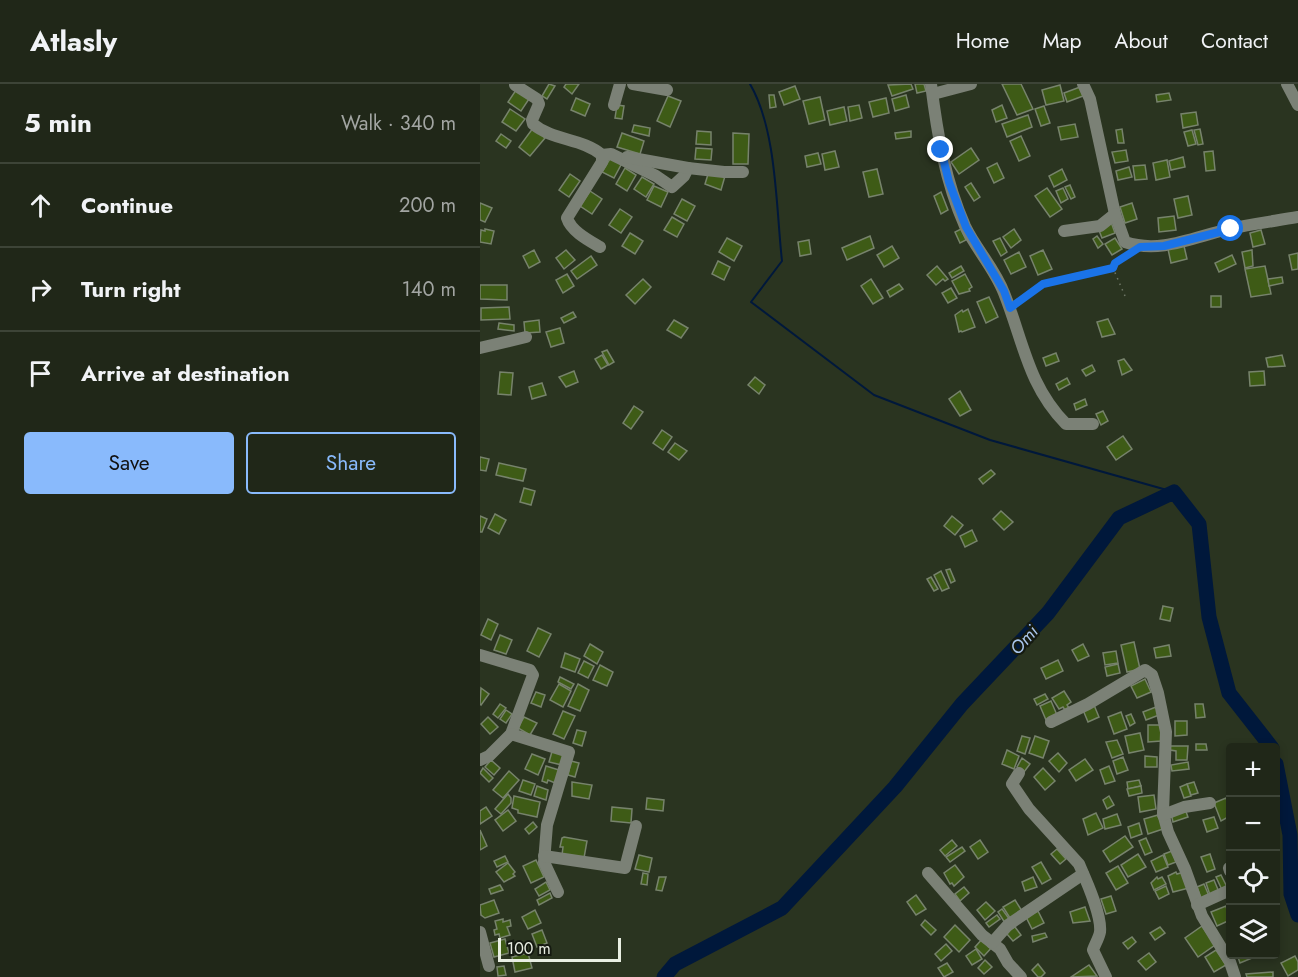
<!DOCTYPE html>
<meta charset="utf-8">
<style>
:root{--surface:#202718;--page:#282f21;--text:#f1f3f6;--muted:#a2a5a2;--line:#3d4437;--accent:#89bafc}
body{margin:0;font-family:Jost,sans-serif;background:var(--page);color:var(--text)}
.controls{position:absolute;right:18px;bottom:18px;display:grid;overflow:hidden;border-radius:6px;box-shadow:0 3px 9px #0003}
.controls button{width:54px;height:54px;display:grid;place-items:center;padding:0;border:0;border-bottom:2px solid var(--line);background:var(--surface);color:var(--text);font:30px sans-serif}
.scale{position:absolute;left:18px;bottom:15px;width:123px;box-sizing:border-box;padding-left:6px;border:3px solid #e8eee2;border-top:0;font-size:16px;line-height:21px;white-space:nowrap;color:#e8eee2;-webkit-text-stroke:4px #151a11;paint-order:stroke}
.stop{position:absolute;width:18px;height:18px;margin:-14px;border:4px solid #1a73e8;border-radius:50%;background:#fff}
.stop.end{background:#1a73e8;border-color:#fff;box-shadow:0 2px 6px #0008}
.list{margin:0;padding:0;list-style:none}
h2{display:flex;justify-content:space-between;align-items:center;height:78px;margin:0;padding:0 24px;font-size:26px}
h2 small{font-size:20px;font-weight:400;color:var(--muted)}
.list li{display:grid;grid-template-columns:39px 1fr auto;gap:18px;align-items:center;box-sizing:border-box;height:84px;padding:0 24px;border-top:2px solid var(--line)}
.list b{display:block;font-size:22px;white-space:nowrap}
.list em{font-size:20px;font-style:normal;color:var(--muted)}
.actions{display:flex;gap:12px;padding:18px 24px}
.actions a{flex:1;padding:14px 0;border:2px solid var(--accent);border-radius:6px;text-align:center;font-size:21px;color:var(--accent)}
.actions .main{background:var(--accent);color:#111}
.icon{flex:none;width:33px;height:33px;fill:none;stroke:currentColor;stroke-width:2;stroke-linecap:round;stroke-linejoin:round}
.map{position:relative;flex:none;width:818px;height:893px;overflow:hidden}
header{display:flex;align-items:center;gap:36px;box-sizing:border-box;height:84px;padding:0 30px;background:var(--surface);border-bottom:2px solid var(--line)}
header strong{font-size:28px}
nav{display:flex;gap:33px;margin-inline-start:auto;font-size:21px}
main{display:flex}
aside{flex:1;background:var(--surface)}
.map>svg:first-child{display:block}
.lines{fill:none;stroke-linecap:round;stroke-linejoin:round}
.stream{stroke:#00183b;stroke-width:2}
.river{stroke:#00183b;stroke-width:15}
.building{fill:#3e5b16;stroke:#77836c;stroke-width:1.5}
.path{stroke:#6e7766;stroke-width:1.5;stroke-dasharray:1.5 4.5;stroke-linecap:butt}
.minor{stroke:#7b8176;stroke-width:12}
.route{stroke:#1a73e8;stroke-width:8}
.labels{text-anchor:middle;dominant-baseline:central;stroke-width:4.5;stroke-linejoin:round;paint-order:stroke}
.water-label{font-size:18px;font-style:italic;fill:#a9c5ec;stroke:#151a11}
</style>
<header>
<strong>Atlasly</strong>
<nav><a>Home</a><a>Map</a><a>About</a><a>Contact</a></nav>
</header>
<main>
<aside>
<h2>5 min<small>Walk · 340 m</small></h2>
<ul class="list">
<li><svg class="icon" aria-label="ahead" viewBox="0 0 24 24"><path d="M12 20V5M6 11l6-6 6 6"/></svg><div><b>Continue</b></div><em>200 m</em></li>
<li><svg class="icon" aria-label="right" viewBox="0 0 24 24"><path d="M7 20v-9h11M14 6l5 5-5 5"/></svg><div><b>Turn right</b></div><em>140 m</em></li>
<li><svg class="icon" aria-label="arrive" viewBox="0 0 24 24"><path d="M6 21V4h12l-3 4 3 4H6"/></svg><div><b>Arrive at destination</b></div></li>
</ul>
<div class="actions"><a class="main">Save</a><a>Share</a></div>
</aside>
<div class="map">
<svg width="818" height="893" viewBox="0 0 818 893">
<rect width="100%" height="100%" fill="#2a3420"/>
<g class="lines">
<path class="stream" d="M270,0C297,46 296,124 302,177L271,218L394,311L510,356L694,408"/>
<g class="river">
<path d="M796,680L810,751L811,810L818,831"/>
<path d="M184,893L195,880L302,824L415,703L482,620L568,529L639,434L694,408L719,440L729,533L749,609L792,664"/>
</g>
</g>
<g class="building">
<path d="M69,0L75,2L67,15L62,12Z"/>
<path d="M86,0H99L92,10L84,3Z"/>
<path d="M431,0L433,5L412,12L408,1Z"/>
<path d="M435,0H444L446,7L437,9Z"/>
<path d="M522,0H541L553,25L537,31Z"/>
<path d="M580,1L584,17L566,21L562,6Z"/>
<path d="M315,2L320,15L304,21L299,8Z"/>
<path d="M600,3L603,12L587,18L584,9Z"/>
<path d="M36,6L49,15L41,27L28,18Z"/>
<path d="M689,9L691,16L677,18L676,11Z"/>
<path d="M289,11H294L296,23L290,24Z"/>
<path d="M426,11L429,23L415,27L412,15Z"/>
<path d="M188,12L201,17L190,43L177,37Z"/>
<path d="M340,13L345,36L329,40L323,17Z"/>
<path d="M96,14L110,20L105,32L91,26Z"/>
<path d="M406,14L409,29L393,33L389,18Z"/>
<path d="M137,21L144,22L142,35L135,34Z"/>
<path d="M379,21L382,34L370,37L368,23Z"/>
<path d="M522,21L527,34L516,38L512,26Z"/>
<path d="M564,22L570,39L561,42L555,25Z"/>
<path d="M364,23L367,37L350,41L347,27Z"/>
<path d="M30,25L45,35L36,47L22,38Z"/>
<path d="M716,28L718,41L703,44L701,30Z"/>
<path d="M548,31L552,43L527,53L522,40Z"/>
<path d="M595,40L598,53L581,56L578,43Z"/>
<path d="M154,41L170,44L169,52L152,48Z"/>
<path d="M53,44L65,54L50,72L39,63Z"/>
<path d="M642,45L644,59H638L636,46Z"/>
<path d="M720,45L723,60L718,61L714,46Z"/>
<path d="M712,46L716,60L708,62L704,48Z"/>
<path d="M217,47L231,48V61L216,60Z"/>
<path d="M431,47V53L416,55L415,49Z"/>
<path d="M142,49L164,57L160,70L137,63Z"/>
<path d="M253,49L269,50L268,80H253Z"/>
<path d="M21,50L31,57L26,64L16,57Z"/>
<path d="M541,52L550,72L539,77L530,57Z"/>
<path d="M216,64L232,65L231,76L215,75Z"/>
<path d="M491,64L499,76L479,90L471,78Z"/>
<path d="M646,66L648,77L635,79L632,68Z"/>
<path d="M355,67L359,83L345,86L342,70Z"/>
<path d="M733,67L735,86L726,87L724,68Z"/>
<path d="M338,69L341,80L327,83L325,72Z"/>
<path d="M131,73L142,79L134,94L122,88Z"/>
<path d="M703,73L705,83L691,86L689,77Z"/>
<path d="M687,76L690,93L676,96L673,79Z"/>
<path d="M517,79L524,94L514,99L507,84Z"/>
<path d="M665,81L667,95L655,96L653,82Z"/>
<path d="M649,83L652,93L638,96L636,87Z"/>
<path d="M145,84L156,91L147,107L136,100Z"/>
<path d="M397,85L403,110L389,113L383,88Z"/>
<path d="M582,85L587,96L574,103L569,92Z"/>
<path d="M229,87L245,92L241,106L225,100Z"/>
<path d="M90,90L100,97L89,113L79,106Z"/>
<path d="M162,93L174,100L166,113L154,105Z"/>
<path d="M491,99L500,113L494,117L485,103Z"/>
<path d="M590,101L595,113L591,115L585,103Z"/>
<path d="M174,102L188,108L181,123L167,116Z"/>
<path d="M567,104L582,125L570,133L555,112Z"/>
<path d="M583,104L588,115L581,119L576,107Z"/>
<path d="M110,107L122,115L112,130L100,122Z"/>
<path d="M461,108L468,126L461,130L454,112Z"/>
<path d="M708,112L712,131L698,134L694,115Z"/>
<path d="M202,115L215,122L207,137L194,130Z"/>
<path d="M0,119L12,124L5,138L0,136Z"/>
<path d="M652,119L657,135L645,139L640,123Z"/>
<path d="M140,125L152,133L141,149L129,141Z"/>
<path d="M694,132L696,146L679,148L678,134Z"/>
<path d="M192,133L204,140L197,153L184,146Z"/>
<path d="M631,138L635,149L622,154L618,144Z"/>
<path d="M5,145L14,147L11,160L0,158L1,146L5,147Z"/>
<path d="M481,145L486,156L480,159L475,148Z"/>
<path d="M534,145L541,156L531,164L523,153Z"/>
<path d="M781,146L785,160L773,163L770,149Z"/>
<path d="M150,149L163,157L155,170L142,162Z"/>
<path d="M390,152L394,164L367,176L362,164Z"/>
<path d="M617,152L623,160L618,164L613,155Z"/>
<path d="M247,154L262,162L254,177L239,168Z"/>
<path d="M520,154L527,168L521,172L513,157Z"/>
<path d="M635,154L642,165L632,171L625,160Z"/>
<path d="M329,156L331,170L320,172L318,158Z"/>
<path d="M412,162L419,174L404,183L397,171Z"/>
<path d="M704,162L707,175L691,179L688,165Z"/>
<path d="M54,166L60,178L49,184L43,172Z"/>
<path d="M86,166L95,176L84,185L76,174Z"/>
<path d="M563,166L572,185L558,191L550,172Z"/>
<path d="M772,166L773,182L765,184L762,168Z"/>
<path d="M539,168L546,183L531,190L524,176Z"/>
<path d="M818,169V185L812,186L809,171Z"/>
<path d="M752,171L756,180L739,188L735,179Z"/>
<path d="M111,172L117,181L97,195L91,187Z"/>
<path d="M238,177L250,183L244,196L232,190Z"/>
<path d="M457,182L468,195L465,197L463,195L456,201L447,191Z"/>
<path d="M481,182L484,187L472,194L469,189Z"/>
<path d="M785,182L791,210L771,213L765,185Z"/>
<path d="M87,190L94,202L83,209L76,196Z"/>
<path d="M485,190L492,203L489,205L490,207L479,210L472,197Z"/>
<path d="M802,193L803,199L789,202L788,195Z"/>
<path d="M163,195L171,203L155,220L146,211Z"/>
<path d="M391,195L403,214L393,220L381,202Z"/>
<path d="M419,200L423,205L410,213L407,207Z"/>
<path d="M0,201H27V216L0,215Z"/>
<path d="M471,204L477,214L468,219L462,209Z"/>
<rect x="731" y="212" width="10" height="11"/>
<path d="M509,213L518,233L506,239L497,218Z"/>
<path d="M29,223L30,235L1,236V224Z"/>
<path d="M488,225L495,243L482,248L481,247L479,248L475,231L482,226L483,228Z"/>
<path d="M93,228L96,233L84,239L81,234Z"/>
<path d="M628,235L635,250L622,253L617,238Z"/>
<path d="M59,236L60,248L45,249L44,238Z"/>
<path d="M194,236L208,244L201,254L187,246Z"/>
<path d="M19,239L34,241V247L18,245Z"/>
<path d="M80,244L84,259L71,263L66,248Z"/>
<path d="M127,266L134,278L129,281L122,268Z"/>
<path d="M576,269L579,277L566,282L563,274Z"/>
<path d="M122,271L128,281L121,285L115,275Z"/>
<path d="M802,271L805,282L788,283L786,274Z"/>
<path d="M644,275L652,286L642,291L638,277Z"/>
<path d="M612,281L615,287L606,292L602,286Z"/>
<path d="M94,287L98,298L86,303L79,293Z"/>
<path d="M784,287L785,301L770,302L769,288Z"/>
<path d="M20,288L33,289L31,311L18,310Z"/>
<path d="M275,293L285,301L279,310L268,301Z"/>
<path d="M587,294L590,300L579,306L576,300Z"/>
<path d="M62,299L66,311L52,315L49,303Z"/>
<path d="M480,307L491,326L480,332L469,315Z"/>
<path d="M605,315L607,321L596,326L594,320Z"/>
<path d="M154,322L163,328L151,345L143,339Z"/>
<path d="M623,327L628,337L621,341L616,330Z"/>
<path d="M182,346L192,353L183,366L173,359Z"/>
<path d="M643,352L652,365L636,376L627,363Z"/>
<path d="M195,359L207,367L199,376L188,368Z"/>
<path d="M0,373L9,375L6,387L0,386Z"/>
<path d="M19,379L46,385L43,397L16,391Z"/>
<path d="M511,386L515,390L503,400L499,395Z"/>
<path d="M44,404L55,407L51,421L40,418Z"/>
<path d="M521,427L533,438L524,446L513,435Z"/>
<path d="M15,430L26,436L19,450L8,444Z"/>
<path d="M0,432L7,435L2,448H0Z"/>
<path d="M472,432L483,441L475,451L464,442Z"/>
<path d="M492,446L497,457L485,463L480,452Z"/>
<path d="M470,485L475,497L471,499L466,486Z"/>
<path d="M461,487L469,504L462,507L454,491Z"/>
<path d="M451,493L458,505L454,507L447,495Z"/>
<path d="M683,522L693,524L690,537L680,535Z"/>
<path d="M8,535L18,540L11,556L1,551Z"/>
<path d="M58,544L71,550L59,573L47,567Z"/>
<path d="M20,551L32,556L26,570L14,566Z"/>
<path d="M654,558L660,585L647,588L641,561Z"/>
<path d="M110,560L123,568L117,580L104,572Z"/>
<path d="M603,560L609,572L598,577L592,566Z"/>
<path d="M689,561L691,572L676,574L674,564Z"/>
<path d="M636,567L638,579L625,581L623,569Z"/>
<path d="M85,569L100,575L95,588L81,583Z"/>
<path d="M578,576L583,587L566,595L561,584Z"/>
<path d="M104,577L114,582L108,594L98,589Z"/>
<path d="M638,580L640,589L627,592L625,583Z"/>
<path d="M120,581L133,588L127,602L113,596Z"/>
<path d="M80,593L94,600L91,605L78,598Z"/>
<path d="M665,595L671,608L657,614L651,602Z"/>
<path d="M79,600L91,607L83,623L70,616Z"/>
<path d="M98,600L109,606L100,627L88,622Z"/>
<path d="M1,604L9,610L1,621L0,620Z"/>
<path d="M584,607L591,618L587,621L589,624L585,626L583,623L579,625L572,614Z"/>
<path d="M56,608L65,611L61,623L51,619Z"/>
<path d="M565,610L568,615L557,621L554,615Z"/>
<path d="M571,617L577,631L566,636L560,622Z"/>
<path d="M20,620L26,624L18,634L13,630Z"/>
<path d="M715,620H723L725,633L716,634Z"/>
<path d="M614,621L619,633L608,638L603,626Z"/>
<path d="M676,623L679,631L666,636L663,628Z"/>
<path d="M26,626L32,630L26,639L20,635Z"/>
<path d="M83,627L95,632L84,655L73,650Z"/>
<path d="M641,628L647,645L634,650L628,633Z"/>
<path d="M651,630L655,639L650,642L646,632Z"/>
<path d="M8,633L18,643L10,650L1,640Z"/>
<path d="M44,633L57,639L50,651L38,644Z"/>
<path d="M695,637H707V651L695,652Z"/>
<path d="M668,641H681V657L668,658Z"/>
<path d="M97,646L106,648L102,662L93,659Z"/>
<path d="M660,649L664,666L649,669L645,652Z"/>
<path d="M542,652L550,654L545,670L537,667Z"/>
<path d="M555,652L569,657L563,674L549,669Z"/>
<path d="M637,656L643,670L632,674L626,658Z"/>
<path d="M716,660H726L727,666H716Z"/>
<path d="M690,662H708L707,676H696V667L690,666Z"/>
<path d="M73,664L85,667L82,681L69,678Z"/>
<path d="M527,666L539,672L534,685L522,680Z"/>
<path d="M578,669L587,679L579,688L569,677Z"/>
<path d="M52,670L65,675L58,691L45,685Z"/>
<path d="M665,672L677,673V683H665Z"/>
<path d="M643,673L648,686L637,690L633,677Z"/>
<path d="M542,674L550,680L544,688L537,683Z"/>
<path d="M605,675L613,686L596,697L589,686Z"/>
<path d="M11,676L20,684L14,691L5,683Z"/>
<path d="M91,677L99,679L95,693L88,691Z"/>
<path d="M708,678L709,685L692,687L691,681Z"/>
<path d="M66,682L79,686L75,699L68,696L67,699L62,697Z"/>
<path d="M629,682L635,697L625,700L620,686Z"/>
<path d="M3,684L13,694L9,698L0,689Z"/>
<path d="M563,684L575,697L565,706L554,693Z"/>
<path d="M29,687L39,696L23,714L13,706Z"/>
<path d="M43,696L55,700L51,711L39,707Z"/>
<path d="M659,696L661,702L648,705L647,698Z"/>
<path d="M92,698L112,701L109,715L92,712Z"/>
<path d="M714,698L718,709L711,711L707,700Z"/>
<path d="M707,700L711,712L704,714L700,703Z"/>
<path d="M57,702L68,706L66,716L54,712Z"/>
<path d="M661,702L662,709L649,712L647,705Z"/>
<path d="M28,710L31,714V719L21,730L15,725Z"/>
<path d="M674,711L676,725L660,728L658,713Z"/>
<path d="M34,712L60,718L57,733L38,729V726L32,724Z"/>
<path d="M629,712L634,721L627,725L623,716Z"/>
<path d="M167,714L184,716L183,727L166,725Z"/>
<path d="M746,714L750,725V732L741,737L734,719Z"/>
<path d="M6,723L12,732L0,740V727Z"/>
<path d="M132,723L152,725L151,739L131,737Z"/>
<path d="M705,725L708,733L693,738L691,729Z"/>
<path d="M28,726L36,737L23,747L15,736Z"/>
<path d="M616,729L623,744L608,751L603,735Z"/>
<path d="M637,730L641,741L625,745L623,735Z"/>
<path d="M678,731L683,745L668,750L664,735Z"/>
<path d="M734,733L738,744L727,748L723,736Z"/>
<path d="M53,738L57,743L49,750L45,745Z"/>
<path d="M659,739L662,750L651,754L648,743Z"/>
<path d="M0,746L7,762L0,766Z"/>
<path d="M645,752L653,763L630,778L623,767Z"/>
<path d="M84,753L107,757L104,774L82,771L83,763H80L82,754Z"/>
<path d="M666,754L672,768L665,771L659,757Z"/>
<path d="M472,756L477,762L465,772L460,766Z"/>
<path d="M500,756L508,768L498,775L490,763Z"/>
<path d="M482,763L485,767L470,778L466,773Z"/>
<path d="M577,765L586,775L580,780L571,770Z"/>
<path d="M692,767L696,778L688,781L684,770Z"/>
<path d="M658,770L666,783L648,793L641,781Z"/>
<path d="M730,770L735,785L727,788L721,773Z"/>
<path d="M159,771L172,774L169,788L155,785Z"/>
<path d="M683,771L688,783L676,788L671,777Z"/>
<path d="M25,772L28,778L17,783L14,777Z"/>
<path d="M56,776L64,793L51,799L43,782Z"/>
<path d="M561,778L571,795L562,800L552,783Z"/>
<path d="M28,779L35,788L33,790L35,792L24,798L16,788Z"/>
<path d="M475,781L484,793L474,802L472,799L470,800L464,789Z"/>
<path d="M638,782L648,799L636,806L626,789Z"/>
<path d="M696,788L697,790L704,788L709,804L693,808L688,792Z"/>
<path d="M163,789L168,790L167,801L161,800Z"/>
<path d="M741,791L747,803L742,806L736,793Z"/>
<path d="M179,793H186L182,807L176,806Z"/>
<path d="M553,793L557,803L545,807L542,798Z"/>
<path d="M677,793L678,795L682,793L686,800L674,806L671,799Z"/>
<path d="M734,796L739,808L730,811L726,799Z"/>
<path d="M66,798L70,806L59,812L55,805Z"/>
<path d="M724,800L729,812L721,815L717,803Z"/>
<path d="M20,801L23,806L11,810L9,805Z"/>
<path d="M686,802L689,810L679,815L675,807Z"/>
<path d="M484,803L489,809L480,817L475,810Z"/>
<path d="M70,809L72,814L59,821L57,816Z"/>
<path d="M436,811L446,825L436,831L427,818Z"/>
<path d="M631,812L636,827L626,830L621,815Z"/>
<path d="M14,816L19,829L5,834L1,831L0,821Z"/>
<path d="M535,816L542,827L530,834L523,823Z"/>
<path d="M506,818L515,827L505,836L497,826Z"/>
<path d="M746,822L750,836L737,842L731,828Z"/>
<path d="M605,823L610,837L593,839L590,828Z"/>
<path d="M522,825L530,836L525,839L518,828Z"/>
<path d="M55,826L61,839L48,845L42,833Z"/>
<path d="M558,827L564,839L552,845L546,833Z"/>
<path d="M517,831L520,835L509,843L506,839Z"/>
<path d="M23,835V838L30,836L31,842L27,843L30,851L20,854L19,850L15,851L14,846L17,845L15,837Z"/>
<path d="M445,836L456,846L451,851L441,841Z"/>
<path d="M475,841L490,856L479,868L464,853Z"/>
<path d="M722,842L735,861L718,873L705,854Z"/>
<path d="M535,843L541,851L533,857L526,849Z"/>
<path d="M680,843L685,849L675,856L670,849Z"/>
<path d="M62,846L67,859L57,863L52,850Z"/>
<path d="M565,849L567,853L553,858L552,852Z"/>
<path d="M652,853L656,858L648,865L643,859Z"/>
<path d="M503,854L513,862L504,872L495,863Z"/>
<path d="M25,855L29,869L14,873L10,859Z"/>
<path d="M466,860L472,867L461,877L455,870Z"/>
<path d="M496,865L502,875L492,881L486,872Z"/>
<path d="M736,866L746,881L734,888L725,873Z"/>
<path d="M48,869L52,884L35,888L32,873Z"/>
<path d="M669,869L676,878L666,886L658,877Z"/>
<path d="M757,870H771L772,874L760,879Z"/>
<path d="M815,872L818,878V886L808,892L801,879Z"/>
<path d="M505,876L512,883L504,890L498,884Z"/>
<path d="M467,879L473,888L464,893L458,884Z"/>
<path d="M558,880L565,889L561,893H558L552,886Z"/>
<path d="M609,881L617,892L591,893Z"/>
<path d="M24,882L26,891L18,892L17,883Z"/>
<path d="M793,888V893H767L766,890Z"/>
</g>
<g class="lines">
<g class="path">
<path d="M645,212L633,184L635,179L649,170"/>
<path d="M537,219L563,200L633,184"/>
</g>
<g class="minor">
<path d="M153,0L187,6"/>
<path d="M451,0C457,48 465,97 485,142C496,165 515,185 524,209C543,256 548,302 586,340H613"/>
<path d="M603,0L610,15L635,130L645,158C680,170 714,153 749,145C772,140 795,137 818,133"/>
<path d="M807,0L818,21"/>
<path d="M35,1L57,15L59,20L52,36L53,40C73,57 102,54 122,71V78L87,134C91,147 108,156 120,163"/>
<path d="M453,10L491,0"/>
<path d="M134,21L140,0"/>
<path d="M122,71L131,70L176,92L192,103L204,92L208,84L244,88H263"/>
<path d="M147,73L208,84"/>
<path d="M584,147L620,142L635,130"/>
<path d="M0,264L46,253"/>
<path d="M0,571L50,586L53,591L31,650L9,672L0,676"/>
<path d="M571,638L608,620L665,586L672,591L678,609L686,648L683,729L688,748L705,785L722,832L750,878L755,893"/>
<path d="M31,650L89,668L67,741L64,778L78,808"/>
<path d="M539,689L532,700L549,725L599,780C606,796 622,831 620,848C619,854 615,860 613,866L626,893"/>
<path d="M683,731L704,723L730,719"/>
<path d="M64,772L145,784L156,742"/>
<path d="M749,784L750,787"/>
<path d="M448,789L502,851L520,865L528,879L541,893"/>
<path d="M717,821L750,806"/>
<path d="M0,848L9,882"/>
<path d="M512,859L528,841L603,790"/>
</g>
</g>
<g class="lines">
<path class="route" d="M461,66L469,98L486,143L524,207L530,224L563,200L633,184L635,179L660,163L684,162L751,145"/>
</g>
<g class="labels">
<g class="water-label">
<text transform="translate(544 556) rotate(-48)">Omi</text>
</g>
</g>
</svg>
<div class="controls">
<button>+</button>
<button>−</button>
<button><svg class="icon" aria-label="locate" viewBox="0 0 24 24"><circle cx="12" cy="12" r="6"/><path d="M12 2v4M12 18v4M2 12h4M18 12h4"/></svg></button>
<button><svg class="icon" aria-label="layers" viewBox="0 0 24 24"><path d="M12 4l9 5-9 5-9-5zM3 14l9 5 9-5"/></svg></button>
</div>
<div class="scale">100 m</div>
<div class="stop" style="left:751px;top:145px"></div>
<div class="stop end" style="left:461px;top:66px"></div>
</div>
</main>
